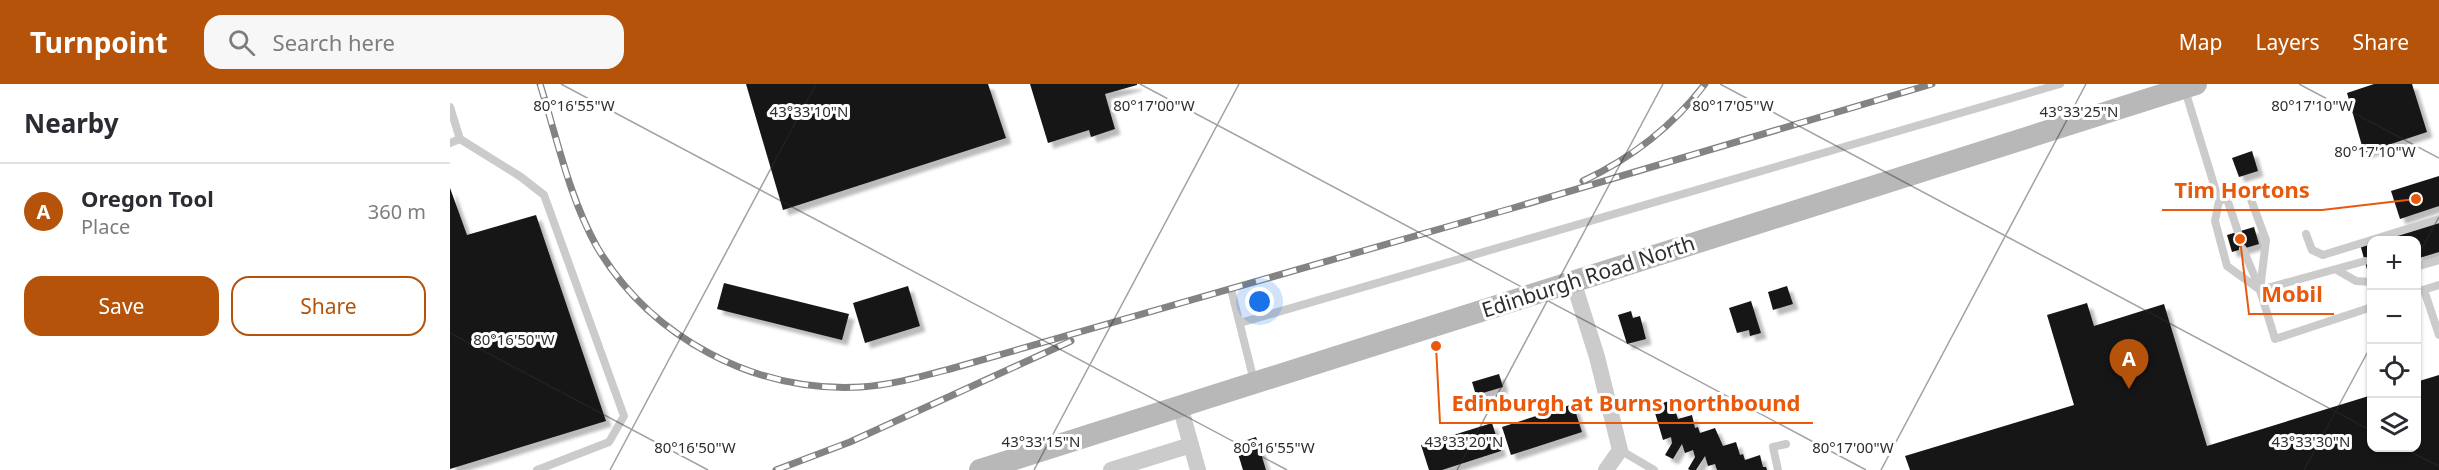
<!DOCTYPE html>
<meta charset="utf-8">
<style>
:root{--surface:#fff;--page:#f7f7f7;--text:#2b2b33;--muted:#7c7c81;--line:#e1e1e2;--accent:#b45309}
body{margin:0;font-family:"Noto Sans",sans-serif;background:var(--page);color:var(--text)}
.controls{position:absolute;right:18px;bottom:18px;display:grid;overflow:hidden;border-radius:12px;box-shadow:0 2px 4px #0004}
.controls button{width:54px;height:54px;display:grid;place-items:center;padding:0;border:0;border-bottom:2px solid var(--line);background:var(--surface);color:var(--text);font:30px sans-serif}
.you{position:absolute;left:810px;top:218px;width:21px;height:21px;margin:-15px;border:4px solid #fff;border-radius:50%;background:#1a73e8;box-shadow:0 0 0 9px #1a73e833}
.badge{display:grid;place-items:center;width:39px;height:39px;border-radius:50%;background:var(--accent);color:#fff;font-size:20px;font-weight:700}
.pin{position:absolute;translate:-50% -50px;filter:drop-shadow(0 2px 3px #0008)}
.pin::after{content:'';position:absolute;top:32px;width:21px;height:18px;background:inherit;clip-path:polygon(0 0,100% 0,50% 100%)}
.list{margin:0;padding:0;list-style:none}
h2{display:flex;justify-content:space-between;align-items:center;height:78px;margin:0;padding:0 24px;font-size:26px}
h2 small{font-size:20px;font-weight:400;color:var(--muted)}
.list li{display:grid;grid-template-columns:39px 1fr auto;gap:18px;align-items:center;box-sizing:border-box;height:96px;padding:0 24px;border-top:2px solid var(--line)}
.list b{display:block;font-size:22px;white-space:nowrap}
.list p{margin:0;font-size:20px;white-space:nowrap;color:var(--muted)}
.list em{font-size:20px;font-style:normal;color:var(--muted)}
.actions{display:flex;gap:12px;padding:18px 24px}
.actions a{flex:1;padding:14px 0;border:2px solid var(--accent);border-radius:18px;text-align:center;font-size:21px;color:var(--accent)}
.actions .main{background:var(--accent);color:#fff}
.icon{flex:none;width:33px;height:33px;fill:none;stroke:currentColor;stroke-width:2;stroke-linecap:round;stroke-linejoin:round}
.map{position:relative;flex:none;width:1989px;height:386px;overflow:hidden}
header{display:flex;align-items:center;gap:36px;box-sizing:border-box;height:84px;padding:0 30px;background:var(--accent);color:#fff}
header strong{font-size:28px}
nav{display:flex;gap:33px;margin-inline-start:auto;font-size:21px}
.search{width:420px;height:54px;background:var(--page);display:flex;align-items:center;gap:15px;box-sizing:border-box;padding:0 21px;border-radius:18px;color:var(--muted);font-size:22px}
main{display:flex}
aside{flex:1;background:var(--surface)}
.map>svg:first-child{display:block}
.building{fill:#151515;filter:url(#shadow)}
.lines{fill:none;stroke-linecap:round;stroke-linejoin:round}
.lane{stroke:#cbcbcb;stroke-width:8}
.street{stroke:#cbcbcb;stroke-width:16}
.secondary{stroke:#b8b8b8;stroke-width:22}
.rail-casing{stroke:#838383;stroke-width:7}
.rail{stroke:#fff;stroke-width:4.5;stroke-dasharray:14;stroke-linecap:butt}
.ticks{fill:none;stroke:#2e2e2e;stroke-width:1.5;stroke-opacity:0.45}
.labels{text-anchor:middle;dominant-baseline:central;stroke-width:6;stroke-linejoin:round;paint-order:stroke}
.street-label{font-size:21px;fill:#2e2e2e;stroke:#fff}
.ticks-label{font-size:15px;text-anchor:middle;fill:#2e2e2e;stroke:#fff;stroke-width:6;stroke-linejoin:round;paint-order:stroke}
.leader{fill:none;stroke:#e8590c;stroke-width:2}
.callout-dot{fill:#e8590c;stroke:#fff;stroke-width:2}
.callout-label{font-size:22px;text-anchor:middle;font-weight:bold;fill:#e8590c;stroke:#fff;stroke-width:6;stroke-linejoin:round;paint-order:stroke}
</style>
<header>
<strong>Turnpoint</strong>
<div class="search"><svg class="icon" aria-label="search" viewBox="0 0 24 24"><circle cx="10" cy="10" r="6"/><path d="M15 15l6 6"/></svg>Search here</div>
<nav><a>Map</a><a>Layers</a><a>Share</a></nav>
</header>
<main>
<aside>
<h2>Nearby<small></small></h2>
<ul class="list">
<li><span class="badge">A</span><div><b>Oregon Tool</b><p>Place</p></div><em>360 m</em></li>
</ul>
<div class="actions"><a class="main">Save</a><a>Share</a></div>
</aside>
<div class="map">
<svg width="1989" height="386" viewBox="0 0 1989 386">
<defs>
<filter id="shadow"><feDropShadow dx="5.5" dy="5.5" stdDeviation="1.5" flood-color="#0004"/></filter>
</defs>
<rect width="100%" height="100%" fill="#fff"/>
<g class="building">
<path d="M296,0H538L556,54L333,126Z"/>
<path d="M580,0H687V1L655,10L665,45L641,53L639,46L598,59Z"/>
<path d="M1924,0H1962L1977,48L1914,69L1897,9Z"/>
<path d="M1802,67L1808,87L1789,93L1782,74Z"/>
<path d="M1989,92V122L1950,135L1941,107Z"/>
<path d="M0,104L17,151L86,131L156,337L0,385Z"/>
<path d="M1989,136V168L1966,175V156H1923Z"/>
<path d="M1804,143L1809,160L1782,168L1777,151Z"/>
<path d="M1922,156V188L1918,189L1910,160Z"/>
<path d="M274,199L399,230L392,256L267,225Z"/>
<path d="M458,202L470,242L415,259L403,219Z"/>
<path d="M1337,202L1343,220L1323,226L1318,208Z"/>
<path d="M1301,217L1311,249L1300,252L1299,246L1287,249L1279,224Z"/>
<path d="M1637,219L1644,242L1714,220L1757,362L1922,311V364H1966V298L1989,291V386H1460L1455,372L1624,321L1597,231Z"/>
<path d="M1181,227L1183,234L1190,232L1196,255L1177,260L1168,231Z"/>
<path d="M1049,290L1053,303L1026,311L1022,298Z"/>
<path d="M1219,317L1223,329H1226L1228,335L1242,331L1245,344L1248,343L1250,349L1265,344L1273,362L1286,358L1290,371L1293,370L1295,376L1310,371L1313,383H1316L1317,386H1267L1265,380L1258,382L1255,372L1246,386H1240L1238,385L1245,373L1243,366L1235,369L1232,360L1223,375L1215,371L1222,359L1221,353L1213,356L1203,322Z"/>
<path d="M1123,320L1132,348L1061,371L1052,343Z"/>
<path d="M1042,339L1051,367L992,386H979L971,361Z"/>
<path d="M806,353L816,386H793L785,360Z"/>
</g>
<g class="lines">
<g class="lane">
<path d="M1735,6L1769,117L1765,137L1777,182L1810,206L1825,255L1922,223"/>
<path d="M0,23L10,55L71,93L94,111L174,332L159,358L87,386"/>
<path d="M0,59L10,55"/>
<path d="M1777,115L1788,148"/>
<path d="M1769,117L1790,111L1800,113L1816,156L1810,206"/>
<path d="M1856,150L1862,166L1873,171L1989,135"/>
<path d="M1793,165L1809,203"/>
<path d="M1966,183L1989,176"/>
<path d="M1887,186L1906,197L1922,198"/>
<path d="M781,205L804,297"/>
<path d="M1810,206L1915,177"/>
<path d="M1974,206L1989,251"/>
<path d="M1966,208L1989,201"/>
<path d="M790,239L1610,0"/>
<path d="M1170,366L1204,386"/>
<path d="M1328,386L1323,363L1336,360"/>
</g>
<g class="street">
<path d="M1123,197L1147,273L1170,366L1156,386"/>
<path d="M730,322L748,386"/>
<path d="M661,386L741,361"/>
</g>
<path class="secondary" d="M530,386L1746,0"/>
<defs>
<g id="rail">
<path d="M90,0C107,54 119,113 147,163C201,254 305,309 411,303C441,301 470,293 500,285L1063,124L1482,0"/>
<path d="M1133,97C1180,75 1223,42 1255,0"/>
<path d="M326,386L400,358L621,257"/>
</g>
</defs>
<use href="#rail" class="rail-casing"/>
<use href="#rail" class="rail"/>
</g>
<path class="ticks" d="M111,0L837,386M690,0L1416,386M1270,0L1922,347M1849,0L1989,74M1966,175L1989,133M0,249L258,386M1953,364L1989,382M160,386L366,0M584,386L789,0M1007,386L1213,0M1431,386L1636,0M1854,386L1922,260"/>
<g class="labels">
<g class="street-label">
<text transform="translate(1138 192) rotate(-18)">Edinburgh Road North</text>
</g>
</g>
<g class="ticks-label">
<text x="124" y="27">80°16'55"W</text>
<text x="704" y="27">80°17'00"W</text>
<text x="1862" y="27">80°17'10"W</text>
<text x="1283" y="27">80°17'05"W</text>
<text x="359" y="33">43°33'10"N</text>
<text x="1629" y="33">43°33'25"N</text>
<text x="1925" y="73">80°17'10"W</text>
<text x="64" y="261">80°16'50"W</text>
<text x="591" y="363">43°33'15"N</text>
<text x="1014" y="363">43°33'20"N</text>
<text x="1861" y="363">43°33'30"N</text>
<text x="245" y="369">80°16'50"W</text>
<text x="824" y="369">80°16'55"W</text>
<text x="1403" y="369">80°17'00"W</text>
</g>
<path class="leader" d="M1966 115L1872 126H1712M1790 155L1799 230H1884M986 262L990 339H1363"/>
<g class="callout-dot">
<circle cx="1966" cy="115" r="6"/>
<circle cx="1790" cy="155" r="6"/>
<circle cx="986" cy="262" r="6"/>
</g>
<g class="callout-label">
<text x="1792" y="114">Tim Hortons</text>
<text x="1842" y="218">Mobil</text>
<text x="1176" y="327">Edinburgh at Burns northbound</text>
</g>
</svg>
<div class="controls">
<button>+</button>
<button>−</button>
<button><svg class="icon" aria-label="locate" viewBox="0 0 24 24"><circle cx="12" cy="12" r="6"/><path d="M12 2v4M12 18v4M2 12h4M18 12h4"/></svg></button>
<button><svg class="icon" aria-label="layers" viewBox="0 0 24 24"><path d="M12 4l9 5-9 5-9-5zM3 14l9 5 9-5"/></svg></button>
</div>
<div class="you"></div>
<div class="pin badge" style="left:1679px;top:305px">A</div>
</div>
</main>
